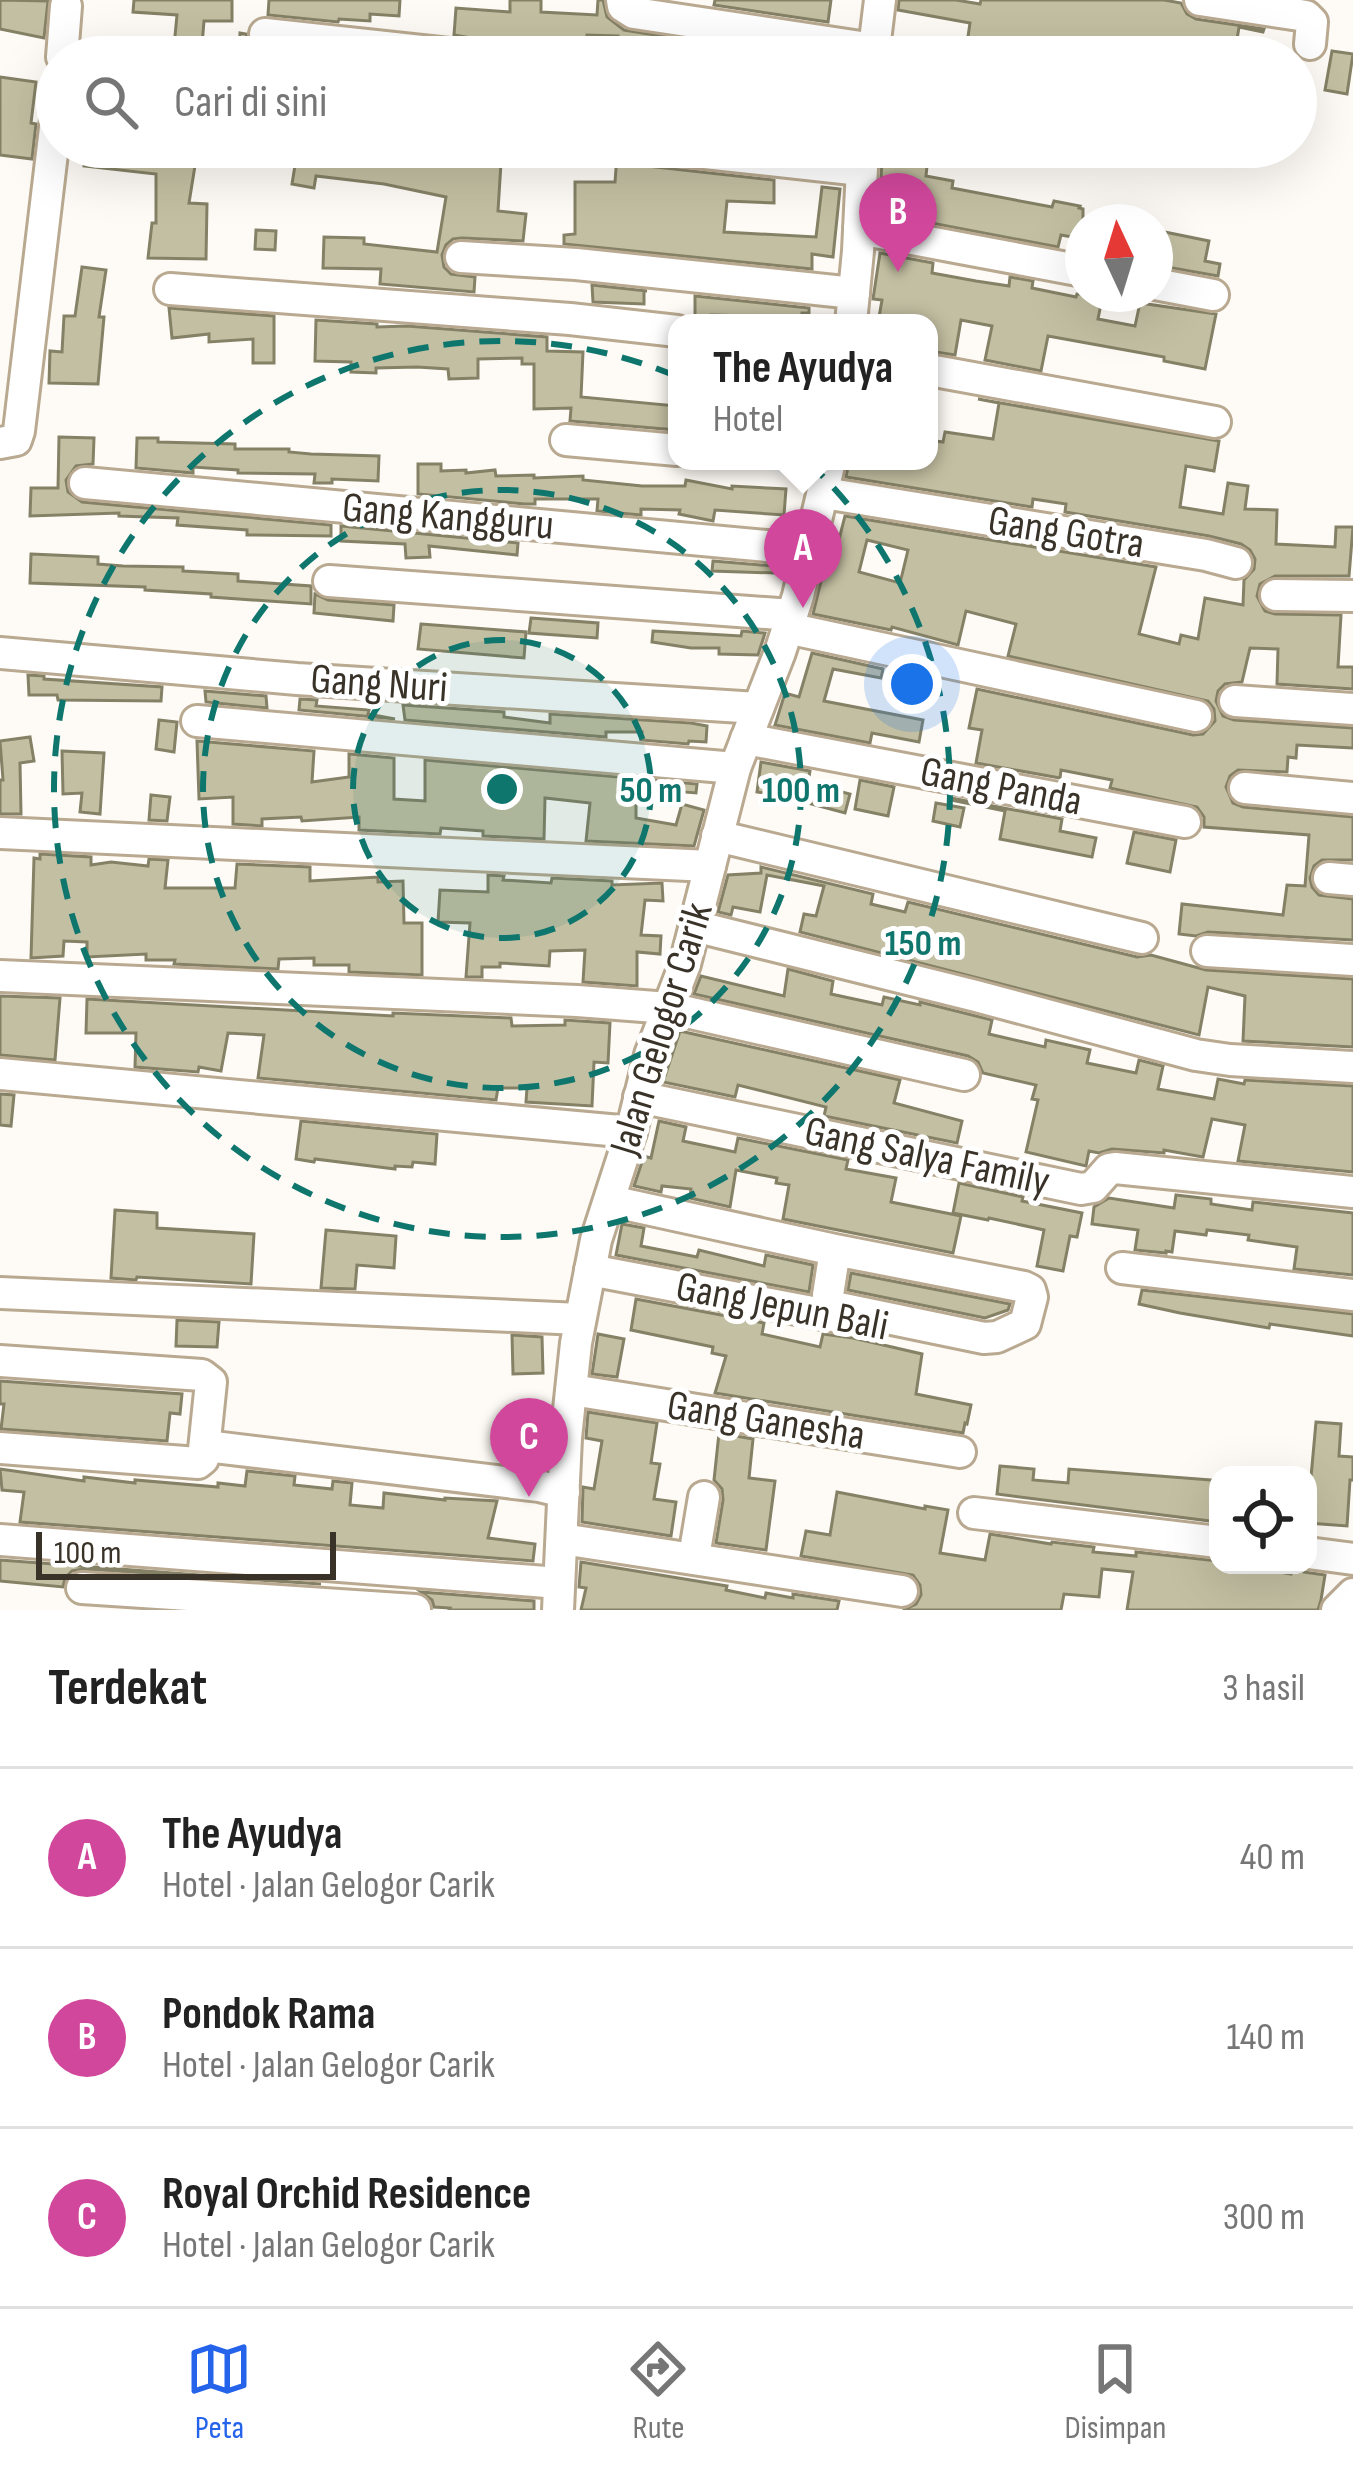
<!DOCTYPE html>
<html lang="id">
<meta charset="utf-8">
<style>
:root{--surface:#fff;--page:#f6f6f6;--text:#222;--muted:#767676;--line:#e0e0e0;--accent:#2563eb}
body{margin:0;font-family:"Sofia Sans Condensed",sans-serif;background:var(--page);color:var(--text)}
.controls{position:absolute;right:36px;bottom:36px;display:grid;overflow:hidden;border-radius:24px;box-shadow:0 12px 48px #0002}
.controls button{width:108px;height:108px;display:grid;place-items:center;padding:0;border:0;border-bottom:3px solid var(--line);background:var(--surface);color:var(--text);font:60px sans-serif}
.compass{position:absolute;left:1065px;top:204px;width:108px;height:108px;border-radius:50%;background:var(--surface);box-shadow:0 12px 48px #0002;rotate:356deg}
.scale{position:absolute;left:36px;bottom:30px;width:300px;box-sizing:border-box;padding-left:12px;border:6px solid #393228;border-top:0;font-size:33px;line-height:42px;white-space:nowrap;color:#393228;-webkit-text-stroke:9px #fff;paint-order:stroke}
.you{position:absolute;left:912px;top:684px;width:42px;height:42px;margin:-30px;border:9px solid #fff;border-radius:50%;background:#1a73e8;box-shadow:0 0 0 18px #1a73e833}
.badge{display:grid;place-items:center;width:78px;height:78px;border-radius:50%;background:var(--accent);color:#fff;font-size:39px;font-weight:700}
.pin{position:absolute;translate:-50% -99px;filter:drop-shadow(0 3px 6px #0008)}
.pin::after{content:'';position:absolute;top:63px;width:42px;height:36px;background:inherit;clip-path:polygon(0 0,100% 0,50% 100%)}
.popup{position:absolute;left:668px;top:314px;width:270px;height:156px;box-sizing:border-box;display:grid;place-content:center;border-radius:24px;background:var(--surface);filter:drop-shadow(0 3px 9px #0005);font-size:39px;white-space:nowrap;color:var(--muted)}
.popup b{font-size:45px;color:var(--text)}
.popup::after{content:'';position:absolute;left:50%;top:100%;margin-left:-24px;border:24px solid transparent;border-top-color:var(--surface)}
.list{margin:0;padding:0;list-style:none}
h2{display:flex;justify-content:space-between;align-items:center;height:156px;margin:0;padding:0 48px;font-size:51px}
h2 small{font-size:39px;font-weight:400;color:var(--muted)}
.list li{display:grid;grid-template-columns:78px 1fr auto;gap:36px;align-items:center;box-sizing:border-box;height:180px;padding:0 48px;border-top:3px solid var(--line)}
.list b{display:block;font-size:45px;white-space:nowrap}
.list p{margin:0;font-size:39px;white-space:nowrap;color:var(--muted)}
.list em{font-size:39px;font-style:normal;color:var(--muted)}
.icon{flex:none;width:66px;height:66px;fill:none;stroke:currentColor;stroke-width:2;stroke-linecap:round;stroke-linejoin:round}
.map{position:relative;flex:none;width:1353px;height:1610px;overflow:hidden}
.search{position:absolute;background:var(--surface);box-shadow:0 12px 48px #0002;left:36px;right:36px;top:36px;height:132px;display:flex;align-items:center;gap:30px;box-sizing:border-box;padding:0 42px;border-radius:66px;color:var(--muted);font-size:45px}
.sheet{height:696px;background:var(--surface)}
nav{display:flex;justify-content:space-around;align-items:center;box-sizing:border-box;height:168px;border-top:3px solid var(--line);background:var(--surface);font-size:33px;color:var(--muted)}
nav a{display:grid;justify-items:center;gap:6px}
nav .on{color:var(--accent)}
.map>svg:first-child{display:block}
.building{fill:#c3bfa2;stroke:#848166;stroke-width:3;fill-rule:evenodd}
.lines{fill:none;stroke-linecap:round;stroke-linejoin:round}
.minor-casing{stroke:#b9a990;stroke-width:36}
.minor{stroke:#fff;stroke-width:30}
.ring{fill:none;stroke:#0f766e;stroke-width:6;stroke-dasharray:21 15}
.labels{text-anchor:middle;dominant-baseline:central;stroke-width:10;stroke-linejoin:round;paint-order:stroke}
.street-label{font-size:42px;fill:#393228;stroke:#fff}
.centre{fill:#0f766e;stroke:#fff;stroke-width:6}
.ring-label{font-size:36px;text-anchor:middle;font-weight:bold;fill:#0f766e;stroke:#fff;stroke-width:10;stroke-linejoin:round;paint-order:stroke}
</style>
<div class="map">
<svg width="1353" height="1610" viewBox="0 0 1353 1610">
<rect width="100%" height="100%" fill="#fefbf6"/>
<g class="building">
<path d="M0,0L48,1L44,38L0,29Z"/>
<path d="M134,0H232V21H204L201,57H173L177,15L133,12Z"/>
<path d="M269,0H400L399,16L370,14V21L339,19L338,22L268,15Z"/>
<path d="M510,0H541V12L597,15L598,0H603L607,17L624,30L750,50L749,57H619L618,36L587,35L586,57H569L570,41H488L454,35L456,8L510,12Z"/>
<path d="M715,0H831L828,22L714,5Z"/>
<path d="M899,0H956L980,4L981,0H1164L1181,3L1187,14L1196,19L1264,29L1263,32L1239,27L1235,52L1228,51L1227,57H1124L1097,52L1096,57H965L970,23L898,10Z"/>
<path d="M240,33L246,34L248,43L255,50L296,57H239Z"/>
<path d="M1332,51L1353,54L1347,94L1325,90Z"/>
<path d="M0,77L36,82L31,123L36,124L32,159L0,155Z"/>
<path d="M86,147H198L189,203L207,204L206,259L148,258L152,223H156V174L84,166Z"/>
<path d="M298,147H502L498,211L526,214L523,241L462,238L453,239L446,245L442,255L444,267L451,274L475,277L474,292L380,284L381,269L323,268L324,237L364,238V244L437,252L446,197L384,184L316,176L314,188L292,184Z"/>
<path d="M617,155L632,156L639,163L647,166L774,180V203L727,201L724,232L816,237L822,187L840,189L833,257L812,254V269L564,244V235L575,234V182H615Z"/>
<path d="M882,161L927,166L926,176L953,181L952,188L1052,207L1054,201L1080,206L1079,208L1083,209V239L1061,235L1058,247L879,213Z"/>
<path d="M256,230L276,231L275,250L255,249Z"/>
<path d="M1155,230L1209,241L1205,261L1220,264L1218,276L1155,265Z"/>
<path d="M880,253L933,263L932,273L976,281L1009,286L1010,277L1033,281L1032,288L1076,297L1077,294H1103L1098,319L1135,326L1140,303L1216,314L1205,369L1164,361V357L1048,336L1041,371L985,360L992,326L961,320L955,355L929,351V323H878L882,300L873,299Z"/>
<path d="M82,267L106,270L99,317H104L98,384L49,383L50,351L62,352L64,316H75Z"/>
<path d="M592,285L647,291H644V304L593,302Z"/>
<path d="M695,296L809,308V313H802V323H749L750,316L711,315V318L695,317Z"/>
<path d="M169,308L274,316V363H253V339L209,342V334L172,338Z"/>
<path d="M316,320L377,324V327L407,326L547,337V351L583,352L581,397L677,406V430L570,421L571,408L534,409V364H522V358L478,359V378L449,379L448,369L417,367L376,368V373L351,372V362L315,361Z"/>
<path d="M978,399L1219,441L1214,471L1186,466L1180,507L1223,514L1228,483L1248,486L1245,509L1277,510L1276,544L1335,547L1336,527H1353L1349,576H1275L1260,584L1257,596L1265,611L1275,614L1341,615L1338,667H1353V689L1277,684L1278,649L1250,648L1242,682L1225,684L1218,691L1216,701L1223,716L1234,720L1353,728V748L1297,745L1296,758L1288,757L1287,772L1238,770L1230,776L1226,787L1233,803L1243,807L1353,817V860H1322L1314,866L1310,878L1312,887L1319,895L1353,899V940L1208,932L1196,936L1179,934L1182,904L1283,915L1287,885L1305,886L1309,835L1204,827V817L1197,807L1110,788L1112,780L1061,770L1060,778L976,763L982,730L969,728L977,689L1193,735L1203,734L1215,721L1214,709L1208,701L1008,656L1016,624L966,611L958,645L892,627L891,630L813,614L824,569L831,571L845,516L1156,567L1139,634L1179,644L1181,635L1198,639L1205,598L1243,605L1244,580L1254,569L1255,559L1250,550L1241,544L1209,536L1065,512L1066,504L1033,499L1032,507L846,477L849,461H929V440L943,442L945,432L993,439L999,403ZM867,540L908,550L900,583L859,572Z"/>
<path d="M59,437L94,438L93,464L76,466L66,480L68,492L82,502L331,525V536L247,535V530L177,525L178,518L119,516V513L30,516L31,488H58Z"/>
<path d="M137,438H158V442L235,444V449H289V452L311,454L379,456L378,481L332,479V483H314L315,474L238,473V470L193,467V473L136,468Z"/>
<path d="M418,464H441V471L466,470V473L495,470L496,476L534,475V478L583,476V480L642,486H685L686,480L732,489V486L786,489L784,515L715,510L713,521L679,514L680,510L641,509V515L597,511L598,499H535V504H525L418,494Z"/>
<path d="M341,526L518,543L517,555L429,546L430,557L406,558L405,544L341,541Z"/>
<path d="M31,554L98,557V564L123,566L183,567V571L238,574V581L311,586V604L211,597V594L145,590V587L30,583Z"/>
<path d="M713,561L774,566V573L712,571Z"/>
<path d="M315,594L328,600L394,605L393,621L314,613Z"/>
<path d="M531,618L598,623L597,638L529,633Z"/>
<path d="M421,624L526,632L524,658L418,649Z"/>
<path d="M653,631L741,636L742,631L765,633L758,655L719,654V648H691L652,642Z"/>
<path d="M812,653L883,669L881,678L833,669L824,701L923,720L919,742L872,733L870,743L775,725L785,693L799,697Z"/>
<path d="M28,675L44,676V679L162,687L161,701L58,700L57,695H29Z"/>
<path d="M205,691L266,696L267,708L206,702Z"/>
<path d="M300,699L317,700L316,706L369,710L368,714L395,719L299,710Z"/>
<path d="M403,705L504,712V717L550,723V714L691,723L707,726L706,742L689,741L688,744L641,740L642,732H606V737L405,720Z"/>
<path d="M159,720L177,722L174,752L156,749Z"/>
<path d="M30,737L34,761L20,763L21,814H0V780H3L0,741Z"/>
<path d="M197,741L314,751L312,782L349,777V754L394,758V799L425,801V760L697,784L696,793L636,788V818L676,825L682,804L704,810L694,846L586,841L590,803L545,798L544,839L483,836V831L441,828L440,834L359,830V817L302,821L301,817L262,819V826L233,824V797L199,799Z"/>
<path d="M62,751L104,753L100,814L80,812L82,793L63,794Z"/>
<path d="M761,762L810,771L808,783L850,794L845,813L793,799V797L757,792Z"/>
<path d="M860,780L894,787L888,816L855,809Z"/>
<path d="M151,795L170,797L167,821L149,820Z"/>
<path d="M951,798L1062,819L1060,831L1096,838L1092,857L1000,839L1005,811L951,800Z"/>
<path d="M936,803L964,808L960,827L933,821Z"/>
<path d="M1134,832L1176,840L1170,872L1127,863Z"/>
<path d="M40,854L91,857V865L111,862L148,866L149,859L168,860L165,888H235L237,864L310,867V881L378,877V882L403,881L404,923H422V975L349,972V965H314V958L279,959L278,969L174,964L175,960H146V954L87,957V942L64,941L63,956L31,958L34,858L40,859Z"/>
<path d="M761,867L873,894L871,904L905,912L908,902L1137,957L1151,955L1206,970L1353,979V1047L1243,1041L1245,996L1208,987L1199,1035L800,932L804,914L816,916L824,886L767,875L760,912L733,907L731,915L718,912L728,875L761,873Z"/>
<path d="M488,875L504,876L503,880L551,883L552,878L612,881V885L662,883L663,901L645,900L641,935L661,936L660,954L637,952V986L583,982L585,950L550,951L549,966L500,963V967H482V977H466L470,923L438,922L440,890L488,892Z"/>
<path d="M788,969L833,981L831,994L882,1005L884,997L920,1005V1002L992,1020L989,1034L1045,1047L1046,1040L1090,1050L1087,1063L1136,1073L1139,1060L1163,1066L1158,1089L1214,1099L1218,1079L1244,1084L1245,1080L1353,1086V1172L1238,1161L1245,1125L1212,1119L1203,1157L1164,1150V1153L1112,1149L1099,1153L1089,1151L1086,1166L1026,1152L1038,1100L1032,1099L1036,1085L983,1073L978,1062L968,1056L694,994L701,976L784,996Z"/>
<path d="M0,996L60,998L55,1060L0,1055Z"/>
<path d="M87,999L393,1016V1013L511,1018L512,1026L565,1025V1020L610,1023L608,1063L594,1062L592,1106L526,1102L527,1088H498L496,1100L258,1078L264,1035L228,1033L221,1071L199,1067L198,1072L135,1067L136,1033H86Z"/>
<path d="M680,1031L900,1080L894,1103L962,1121L957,1143L824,1116L826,1107L738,1085L735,1097L663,1082Z"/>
<path d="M0,1094L14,1095L11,1126L0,1125Z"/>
<path d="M301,1121L437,1134L435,1164L413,1162L412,1167L395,1166V1169L315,1159L314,1162L296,1159Z"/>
<path d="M659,1121L686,1127L683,1141L735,1152L738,1138L848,1160L846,1169L896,1178L891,1202L961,1216L953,1253L783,1219L789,1185L776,1183L777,1178L736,1170L730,1207L690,1198L691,1189L662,1186L661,1192L634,1186L644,1156L651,1158Z"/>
<path d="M959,1183L1023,1197L1022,1201L1082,1213L1077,1237L1070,1236L1063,1271L1037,1266L1044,1230L989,1218L988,1220L953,1213Z"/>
<path d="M1176,1195L1211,1199V1204L1252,1210L1253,1202L1353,1213V1275L1294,1269L1297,1247L1248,1240L1249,1235L1207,1230L1206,1235L1175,1231L1172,1252L1166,1251V1253L1135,1250L1138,1230L1092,1224L1094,1207L1109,1198L1174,1208Z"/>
<path d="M115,1210L157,1213V1228L254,1234L251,1284L137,1277L136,1280L111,1278Z"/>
<path d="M622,1224L644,1228L641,1246L697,1257L699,1250L764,1266L766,1255L813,1265L809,1292L616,1255Z"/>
<path d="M326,1230L396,1236L394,1268L357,1265L355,1289L321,1288Z"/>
<path d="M851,1273L1010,1304L1008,1310L985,1318L848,1290Z"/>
<path d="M1142,1290L1353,1314V1336L1270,1324L1269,1328L1180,1313L1139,1304Z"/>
<path d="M636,1299L764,1323L762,1334L820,1347L823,1334L853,1338L922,1354L916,1394L971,1405L967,1424L965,1423L963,1433L715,1393L726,1356L712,1353L713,1347L631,1330Z"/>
<path d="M177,1320L219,1322L217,1347L176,1346Z"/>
<path d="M598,1334L624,1339L617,1377L592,1374Z"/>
<path d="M512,1335L542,1337L543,1373L513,1374Z"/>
<path d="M0,1381L182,1394L180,1414L170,1413L167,1441L1,1429L4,1404H0Z"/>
<path d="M588,1412L657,1423L651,1463L660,1464L654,1499L676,1502L671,1536L582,1522L583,1487L594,1489L602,1441L586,1438Z"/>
<path d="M1316,1422L1341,1424L1339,1456L1353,1457V1480H1350L1347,1526L1308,1523V1488H1310Z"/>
<path d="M719,1433L753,1439L749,1478L775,1481L766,1550L716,1543L723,1500L722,1489L714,1480Z"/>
<path d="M1000,1466L1034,1469L1033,1480L1068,1483L1069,1469L1211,1480L1218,1482V1522L997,1494Z"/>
<path d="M0,1469L84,1481V1477L135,1483V1480L218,1487V1483L245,1486L247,1471L295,1476L294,1485L332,1489L333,1481L352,1483L350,1505L383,1508L384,1493L445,1500V1498L497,1501L488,1538L535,1544L533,1561L20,1522L24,1492L2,1490Z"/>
<path d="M837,1492L925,1509V1506L948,1510L940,1553L985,1560L990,1534L1051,1544L1052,1542L1094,1547L1093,1552L1136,1556V1552L1218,1561V1565H1236L1291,1574L1293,1565L1304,1572L1325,1575L1321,1600L1318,1610H1127L1133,1572L1102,1569L1099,1597L1064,1594L1061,1610H903L916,1604L921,1595L920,1585L913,1575L801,1556L806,1531L830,1535Z"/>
<path d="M0,1560L321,1584L83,1569L72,1571L65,1578L63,1587L0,1581Z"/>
<path d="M581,1562L727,1586L726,1590L765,1598L766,1593L793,1598V1594L839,1601L837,1610H581L586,1588L579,1587Z"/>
<path d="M421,1592L534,1601V1610H449L450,1608L434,1607L432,1600Z"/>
</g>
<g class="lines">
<defs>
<g id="minor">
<path d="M622,0L623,6L634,13L874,49"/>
<path d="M1200,0L1306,16L1312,22L1310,44"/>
<path d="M265,34L477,57"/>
<path d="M62,57L66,6"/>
<path d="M873,57L880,0"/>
<path d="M649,147L861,170"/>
<path d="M859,229L1083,271"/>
<path d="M461,257L576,264L854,293"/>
<path d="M1155,284L1213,295"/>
<path d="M170,289L570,319L677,331"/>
<path d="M851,323L858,251L863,147"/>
<path d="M929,370L1215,422"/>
<path d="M566,440L677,450"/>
<path d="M0,443L16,440L19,431L57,111"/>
<path d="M85,483L810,550"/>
<path d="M824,493L1206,555L1236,563"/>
<path d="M329,581L792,615"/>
<path d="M1276,595L1353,596"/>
<path d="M787,628L1196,716"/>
<path d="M0,653L297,679L758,708"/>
<path d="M1235,701L1353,709"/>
<path d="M197,721L735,768"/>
<path d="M746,739L1185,822"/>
<path d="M1245,788L1353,798"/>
<path d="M0,833L710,866"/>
<path d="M717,836L1142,938"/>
<path d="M1329,878L1353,880"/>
<path d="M694,926L976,996L1196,1055L1230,1060L1353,1067"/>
<path d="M1207,951L1353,960"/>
<path d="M0,976L577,1001L669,1008L964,1075"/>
<path d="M0,1074L631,1132"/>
<path d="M639,1097L1081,1189L1093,1187L1109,1169L1115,1168L1353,1192"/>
<path d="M610,1201L835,1250L1024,1287L1030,1290L1032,1297L1025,1324L997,1337L984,1338L834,1307L828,1301V1295L835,1250"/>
<path d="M1122,1268L1353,1295"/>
<path d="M590,1270L849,1319"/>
<path d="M0,1293L580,1319"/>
<path d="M0,1361L202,1375L211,1382L203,1459L198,1463L0,1448"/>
<path d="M572,1390L960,1452"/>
<path d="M206,1446L539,1486L564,1492"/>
<path d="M974,1513L1218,1542"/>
<path d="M562,1539L902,1591"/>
<path d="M0,1540L559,1583"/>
<path d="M1308,1553L1353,1559"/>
<path d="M694,1557L704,1497"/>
<path d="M82,1588L415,1610"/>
<path d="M558,1610L566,1438L576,1343L596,1240L631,1132L650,1055L685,964L735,768L780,652L798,596L830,461"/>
<path d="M1337,1610L1353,1594"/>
</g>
</defs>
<use href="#minor" class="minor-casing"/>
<use href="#minor" class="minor"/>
</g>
<circle cx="502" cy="789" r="149" fill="#0f766e" fill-opacity=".12"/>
<g class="ring">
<circle cx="502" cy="789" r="149"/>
<circle cx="502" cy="789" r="299"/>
<circle cx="502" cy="789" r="448"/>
</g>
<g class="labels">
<g class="street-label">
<text transform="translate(448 517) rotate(5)">Gang Kangguru</text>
<text transform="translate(1066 533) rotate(9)">Gang Gotra</text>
<text transform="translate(379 684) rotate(4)">Gang Nuri</text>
<text transform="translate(1001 787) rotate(11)">Gang Panda</text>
<text transform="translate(662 1029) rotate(-73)">Jalan Gelogor Carik</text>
<text transform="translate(927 1157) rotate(12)">Gang Salya Family</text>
<text transform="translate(782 1307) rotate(11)">Gang Jepun Bali</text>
<text transform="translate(766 1421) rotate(9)">Gang Ganesha</text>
</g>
</g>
<circle cx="502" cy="789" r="18" class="centre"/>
<g class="ring-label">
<text x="651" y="802">50 m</text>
<text x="801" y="802">100 m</text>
<text x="923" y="955">150 m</text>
</g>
</svg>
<div class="controls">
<button><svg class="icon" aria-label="locate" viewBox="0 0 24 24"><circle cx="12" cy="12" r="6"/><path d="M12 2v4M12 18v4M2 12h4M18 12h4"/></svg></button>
</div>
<svg class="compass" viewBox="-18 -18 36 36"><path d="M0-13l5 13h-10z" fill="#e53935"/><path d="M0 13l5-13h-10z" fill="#767676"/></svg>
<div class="scale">100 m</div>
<div class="you"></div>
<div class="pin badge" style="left:803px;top:608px;background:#d1479c">A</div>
<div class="popup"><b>The Ayudya</b>Hotel</div>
<div class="pin badge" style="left:898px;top:272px;background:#d1479c">B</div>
<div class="pin badge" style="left:529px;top:1497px;background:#d1479c">C</div>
<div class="search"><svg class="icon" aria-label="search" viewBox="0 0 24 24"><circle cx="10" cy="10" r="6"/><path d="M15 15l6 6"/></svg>Cari di sini</div>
</div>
<section class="sheet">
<h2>Terdekat<small>3 hasil</small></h2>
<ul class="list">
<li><span class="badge" style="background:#d1479c">A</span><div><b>The Ayudya</b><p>Hotel · Jalan Gelogor Carik</p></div><em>40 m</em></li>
<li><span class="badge" style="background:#d1479c">B</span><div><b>Pondok Rama</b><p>Hotel · Jalan Gelogor Carik</p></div><em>140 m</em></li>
<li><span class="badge" style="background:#d1479c">C</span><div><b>Royal Orchid Residence</b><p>Hotel · Jalan Gelogor Carik</p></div><em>300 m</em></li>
</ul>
</section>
<nav>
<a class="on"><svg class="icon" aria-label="map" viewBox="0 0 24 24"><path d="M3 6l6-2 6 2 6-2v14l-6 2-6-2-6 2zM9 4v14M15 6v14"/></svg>Peta</a>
<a><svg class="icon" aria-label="directions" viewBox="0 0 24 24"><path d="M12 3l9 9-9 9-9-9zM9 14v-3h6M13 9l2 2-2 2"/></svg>Rute</a>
<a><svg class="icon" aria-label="saved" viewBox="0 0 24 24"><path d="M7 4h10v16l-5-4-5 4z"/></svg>Disimpan</a>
</nav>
